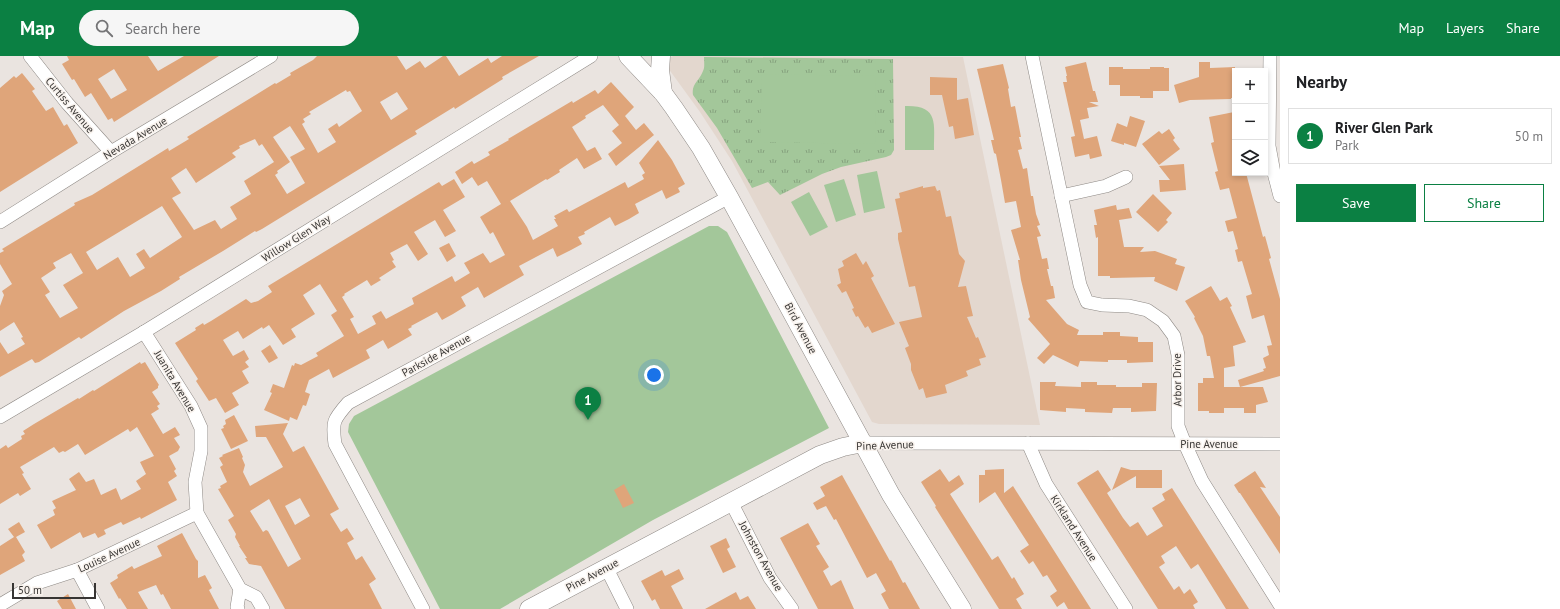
<!DOCTYPE html>
<meta charset="utf-8">
<style>
:root{--surface:#fff;--page:#f6f6f6;--text:#202124;--muted:#757577;--line:#e0e0e0;--accent:#0b8043}
body{margin:0;font-family:"PT Sans",sans-serif;background:var(--page);color:var(--text)}
.controls{position:absolute;right:12px;top:12px;display:grid;overflow:hidden;border-radius:0px;box-shadow:0 2px 6px #0003}
.controls button{width:36px;height:36px;display:grid;place-items:center;padding:0;border:0;border-bottom:1px solid var(--line);background:var(--surface);color:var(--text);font:20px sans-serif}
.scale{position:absolute;left:12px;bottom:10px;width:84px;box-sizing:border-box;padding-left:4px;border:2px solid #373533;border-top:0;font-size:11px;line-height:14px;white-space:nowrap;color:#373533;-webkit-text-stroke:3px #f8f2ed;paint-order:stroke}
.you{position:absolute;left:654px;top:319px;width:14px;height:14px;margin:-10px;border:3px solid #fff;border-radius:50%;background:#1a73e8;box-shadow:0 0 0 6px #1a73e833}
.badge{display:grid;place-items:center;width:26px;height:26px;border-radius:50%;background:var(--accent);color:#fff;font-size:13px;font-weight:700}
.pin{position:absolute;translate:-50% -33px;filter:drop-shadow(0 1px 2px #0008)}
.pin::after{content:'';position:absolute;top:21px;width:14px;height:12px;background:inherit;clip-path:polygon(0 0,100% 0,50% 100%)}
.list{margin:0;padding:0;list-style:none}
h2{display:flex;justify-content:space-between;align-items:center;height:52px;margin:0;padding:0 16px;font-size:17px}
h2 small{font-size:13px;font-weight:400;color:var(--muted)}
.list li{display:grid;grid-template-columns:26px 1fr auto;gap:12px;align-items:center;box-sizing:border-box;height:56px;margin:0 8px 8px;padding:0 8px;border:1px solid var(--line);border-radius:0px}
.list b{display:block;font-size:15px;white-space:nowrap}
.list p{margin:0;font-size:13px;white-space:nowrap;color:var(--muted)}
.list em{font-size:13px;font-style:normal;color:var(--muted)}
.actions{display:flex;gap:8px;padding:12px 16px}
.actions a{flex:1;padding:9px 0;border:1px solid var(--accent);border-radius:0px;text-align:center;font-size:14px;color:var(--accent)}
.actions .main{background:var(--accent);color:#fff}
.icon{flex:none;width:22px;height:22px;fill:none;stroke:currentColor;stroke-width:2;stroke-linecap:round;stroke-linejoin:round}
.map{position:relative;flex:none;width:1280px;height:553px;overflow:hidden}
header{display:flex;align-items:center;gap:24px;box-sizing:border-box;height:56px;padding:0 20px;background:var(--accent);color:#fff}
header strong{font-size:19px}
nav{display:flex;gap:22px;margin-inline-start:auto;font-size:14px}
.search{width:280px;height:36px;background:var(--page);display:flex;align-items:center;gap:10px;box-sizing:border-box;padding:0 14px;border-radius:22px;color:var(--muted);font-size:15px}
main{display:flex}
aside{flex:1;background:var(--surface)}
.map>svg:first-child{display:block}
.built{fill:#e3d7ce}
.grass{fill:url(#grass-tufts)}
.park{fill:#a3c79a}
.building{fill:#dfa57a;fill-rule:evenodd}
.lines{fill:none;stroke-linecap:round;stroke-linejoin:round}
.street-casing{stroke:#8e8985;stroke-width:14}
.secondary-casing{stroke:#8e8985;stroke-width:19}
.street{stroke:#fff;stroke-width:13}
.secondary{stroke:#fff;stroke-width:18}
.labels{text-anchor:middle;dominant-baseline:central;stroke-width:3;stroke-linejoin:round;paint-order:stroke}
.street-label{font-size:11px;fill:#373533;stroke:#f8f2ed}
</style>
<header>
<strong>Map</strong>
<div class="search"><svg class="icon" aria-label="search" viewBox="0 0 24 24"><circle cx="10" cy="10" r="6"/><path d="M15 15l6 6"/></svg>Search here</div>
<nav><a>Map</a><a>Layers</a><a>Share</a></nav>
</header>
<main>
<div class="map">
<svg width="1280" height="553" viewBox="0 0 1280 553">
<defs>
<pattern id="grass-tufts" width="24" height="20" patternUnits="userSpaceOnUse"><rect width="24" height="20" fill="#a3c79a"/><path d="M3 7l-1-3M5 7V3M7 7l1-3M15 17l-1-3M17 17v-4M19 17l1-3" fill="none" stroke="#86a27e"/></pattern>
</defs>
<rect width="100%" height="100%" fill="#eae4e0"/>
<path class="built" d="M673,0L963,1L1040,369L879,368L872,366L732,105L700,56L668,12L671,1Z"/>
<path class="grass" d="M704,1L893,3L894,94L891,99L886,101L841,111L822,118L780,139L768,126L752,132L717,72L693,39C691,28 700,24 703,15C705,11 704,6 704,1Z"/>
<g class="park">
<path d="M762,18L876,20L875,88L760,86Z"/>
<path d="M905,50C939,49 934,67 934,94H905Z"/>
<path d="M877,115L885,152L864,157L857,119Z"/>
<path d="M844,123L856,159L836,166L824,129Z"/>
<path d="M809,136L828,171L810,180L791,146Z"/>
<path d="M709,170H718L727,176L829,372L653,464L500,553H440L348,376L349,368L354,360Z"/>
</g>
<g class="building">
<path d="M67,0H148L158,15L184,0H219L114,66L112,62L108,64L91,37L85,41L74,23L72,24L62,8L69,4ZM114,13L127,34L111,43L98,23Z"/>
<path d="M317,0H397L406,14L420,5L425,12L443,0H446L459,20L488,2L491,7L502,0H539L502,21L503,23L455,53L454,51L415,75L417,78L405,85L262,173L256,176L255,175L223,195L179,221L180,223L161,235L124,255L81,283L79,281L39,306L35,307L32,303L0,321V286L8,298L25,288L21,282L23,281L14,266L0,275V250L4,239L2,235L12,228L0,208V197L4,195L2,193L75,149L74,147L92,139L168,92L169,95L189,83L187,81L275,27L276,28L291,19L290,17L313,4ZM346,34L347,36L350,35L362,55L339,71L337,67L328,73L336,86L318,97L302,68L305,66L303,63L311,58L309,56ZM397,36L408,53L391,64L380,46ZM290,70L305,93L290,101L305,127L287,138L275,119L278,117L277,115L290,106L273,81ZM255,83L259,90L262,88L274,106L244,125L251,138L230,151L237,163L221,173L215,164L194,174L172,142L181,137L171,122L186,112L196,127L236,101L232,97L240,92L239,90ZM162,150L182,181L150,202L144,193L136,198L145,212L130,221L118,201L97,214L86,196ZM71,197L83,217L63,229L78,252L60,262L45,239L50,236L41,222L56,212L53,207Z"/>
<path d="M1086,6L1093,35H1095L1098,46H1089L1099,50L1087,52L1089,62L1080,64L1084,83L1097,80L1102,100L1090,103L1089,98L1075,101L1071,81L1075,80L1063,26H1067L1066,20H1067L1065,11Z"/>
<path d="M1199,6H1210V12L1235,11V42H1231V43L1190,44L1179,47L1174,29L1199,21Z"/>
<path d="M1003,8L1009,32L1008,33L1011,51L1015,50L1021,81H1019L1022,93L1018,94L1023,113L1027,112L1031,140H1033L1036,158L1040,169L1037,170L1041,180L1037,181L1042,203L1047,202L1049,213H1047L1051,230H1053L1055,242L1046,244L1067,268L1079,274L1077,279H1103V276H1120V280L1138,281V286H1153V306L1127,307V304H1108V306L1080,305L1078,311L1053,299L1044,308L1037,302L1050,288L1028,263L1030,261L1021,224L1018,204H1020L1011,174L1021,171L1016,145L1005,147L1001,124L996,98L994,97L991,84H994L977,13Z"/>
<path d="M1109,11H1123V13H1150V11H1164V12H1169V35H1153V42H1140V40H1120V29H1109Z"/>
<path d="M22,17L35,33L32,35L46,55L53,51L64,70L67,68L78,87L0,136V32L14,20L16,22Z"/>
<path d="M930,21L957,22V44L968,42L974,79L955,83L953,70L949,71L942,39H930Z"/>
<path d="M611,26L634,51L625,60L636,74L644,67L654,79L616,110L608,98L622,87L612,75L619,69L603,49L585,60L586,62L572,71L587,95L595,91L602,103L584,113L577,102L559,114L560,116L547,124L546,123L510,145L527,171L533,184L558,170L554,163H556L554,160L567,153L569,156L625,126L628,132L644,123L642,119L645,117L639,107L658,84L672,104L685,128L678,132L680,136L666,143L662,134L635,148L639,157L629,163L615,170L610,161L584,176L585,178L578,181L582,188L571,194L557,201L553,192L519,210L524,219L484,242L478,231L461,241L466,250L453,258L442,264L437,256L411,270L412,271L408,273L412,279L388,293L383,284L366,294L370,302L344,316L333,322L329,313L309,324L305,336L310,338L306,350L303,349L297,364L290,361L289,365L264,354L272,337L270,336L273,328L284,332L292,309L294,310L295,307L301,309L318,300L316,297L344,280L331,259L337,255L320,228L303,239L315,258L291,273L296,281L283,289L269,269L263,273L262,271L243,283L238,275L223,284L233,300L244,294L249,303L245,306L249,311L242,315L249,327L232,337L239,349L225,357L216,342L209,345L196,325L198,323L175,287L196,274L195,272L203,267L204,269L211,265L246,243L251,247L258,245L272,236L268,230L439,126L442,130L454,123L465,141L443,154L456,175L445,181L435,164L414,176L428,198L418,205L407,188L390,197L394,204L392,205L396,211L379,222L381,224L371,230L367,224L344,238L345,239L342,241L354,261L350,263L358,278L376,268L372,260L381,255L386,263L414,248L412,242L452,220L455,226L470,217L464,207L483,197L490,207L505,199L493,176L490,178L480,161L501,148L487,125L478,130L472,121L462,128L455,116L472,105L474,108L490,99L488,96L509,84L508,83L572,45L573,47L595,34L598,38Z"/>
<path d="M1234,56L1235,117H1246L1263,181L1265,180L1271,202L1269,203L1280,243V320L1240,331H1263L1268,346L1256,349V357H1244V352H1224V357H1209V355H1198V327H1203V322H1214L1210,300H1207L1203,280L1194,262L1195,261L1185,245L1211,230L1220,245L1227,241L1232,250L1230,251L1246,286L1233,290L1235,310L1224,312V331H1240L1238,324L1264,315L1263,313L1266,312L1263,302L1269,299L1267,290L1272,289L1264,259L1252,263L1246,240L1252,238L1248,225L1242,205L1238,206L1235,194L1238,193L1233,175L1228,176L1225,165L1237,162L1229,132L1220,134L1215,116L1218,115L1211,87L1214,86L1209,61Z"/>
<path d="M1130,60L1145,65L1136,91L1124,87V89L1111,85L1117,67L1127,71Z"/>
<path d="M1169,73L1175,82L1173,84L1180,93L1159,109L1142,88L1159,75L1162,78Z"/>
<path d="M1184,108L1186,134L1160,136L1159,124H1170L1159,110Z"/>
<path d="M923,130V132L935,130L937,135L940,134L946,161L951,160L959,198L965,205L958,231L966,230L973,260L967,261L976,282L978,281L986,301L979,303L981,309L966,315L968,320L945,329L947,337L926,342L923,332L919,334L911,314V308L905,292L909,290L899,266L922,261L915,230L909,231L898,183V177L902,176L895,143L900,142L899,137Z"/>
<path d="M1153,138L1172,157L1166,164L1168,166L1158,176L1136,156Z"/>
<path d="M1116,149L1117,154L1129,152L1132,162L1119,164L1124,191H1144L1140,196L1155,195L1177,203L1175,208L1185,211L1177,235L1154,225L1155,221L1110,222V220H1098V181L1096,182L1094,169H1097L1094,154Z"/>
<path d="M449,187L456,200L447,206L439,192Z"/>
<path d="M856,197L863,209L866,205L874,220L871,222L895,268L872,277L868,270L865,272L858,260L856,261L852,253L854,252L846,235L842,237L837,229L841,227L838,213L844,210L842,205Z"/>
<path d="M270,289L278,302L269,307L261,295Z"/>
<path d="M140,306L141,308L145,306L159,329L158,330V332L152,336L160,348L157,350L159,353L151,358L163,378L175,371L180,379L174,382L180,391L178,395L169,400L176,413L174,415L177,420L168,426L177,444L141,463L140,461L123,469L121,466L104,474L106,478L98,482L95,477L83,482L80,476L51,493L37,469L55,459L53,454L56,452L52,445L76,434L69,423L79,416L86,426L94,423L101,439L116,432L121,444L141,433L136,425L146,418L140,406L154,400L137,371L130,376L128,373L85,399L78,388L65,396L63,395L59,397L54,391L20,411L24,417L22,418L31,433L20,440L18,437L0,448V393L6,389L8,392L22,383L21,380L25,378L23,375L34,368L78,342L79,343L93,334L94,335Z"/>
<path d="M1040,326H1056L1055,330L1081,331V326H1097V329H1116V331H1142V327H1157L1156,355L1131,356V352H1113L1112,357L1085,356V353L1066,352V356L1040,354Z"/>
<path d="M234,359L248,385L231,393L221,373L224,372L223,370L226,368L225,364Z"/>
<path d="M288,367L283,378L293,396L304,390L339,453L330,458L341,476L347,472L354,483L347,487L356,504L362,500L376,523L369,528L382,553H285L261,510L249,508L245,502H247L239,490H240L235,481L236,478L228,464L234,460L218,433L221,432L220,430L227,426L220,411L223,409L219,402L223,400L222,399L239,392L243,401L242,402L245,409L243,416L250,430L283,411L266,381H256L255,370ZM300,442L310,460L295,469L285,450ZM269,443L301,503L288,511L268,475L266,474L263,476L250,455Z"/>
<path d="M1121,411L1131,414H1162V432H1136V420L1112,434Z"/>
<path d="M940,413L949,426L959,419L964,428L950,438L992,504L998,500L1012,523L1014,521L1024,538L1016,543L1022,553H999L935,451L936,450L921,426Z"/>
<path d="M1004,413V437L1013,430L1091,553H1068L1064,546L1057,551L1050,540L1057,535L1047,519L1043,521L1033,505L1029,508L1020,495L1029,489L995,436L979,447V419H985V414Z"/>
<path d="M1098,414L1111,434L1107,437L1123,462L1130,471L1138,466L1147,480L1163,470L1152,452L1165,444L1162,438L1172,432L1249,553H1226L1198,508L1191,513L1176,490L1161,500L1165,507L1159,511L1174,534L1179,530L1184,538L1190,533L1198,546L1193,549L1195,553H1158L1077,427Z"/>
<path d="M1255,415L1266,432L1260,431L1280,461V498L1240,437H1239L1234,429Z"/>
<path d="M842,419L890,505L891,504L903,527L905,526L920,553H889L881,538L886,535L876,517L867,522L836,463L834,464L826,450L817,454L813,447L825,440L820,431Z"/>
<path d="M624,428L634,447L623,452L614,434Z"/>
<path d="M19,466L25,476L16,481L25,496L22,499L25,505L0,519V490L14,481L8,473Z"/>
<path d="M808,467L820,488L816,490L829,511L823,515L831,530L841,524L854,553H818L780,482Z"/>
<path d="M182,477L196,503L198,505V522L205,519L212,532L209,534L219,553H171L163,538L161,539L156,529L138,536L148,553H127L120,542L119,543L110,527L118,522L117,519L132,510L134,513L162,500L157,490Z"/>
<path d="M726,482L730,491L727,493L736,511L723,517L710,490Z"/>
<path d="M679,513L684,523L671,530L683,553H660L655,543L652,545L641,525L662,514L665,520Z"/>
<path d="M736,536L740,544L748,540L756,553H705Z"/>
<path d="M68,538L76,553H62L57,545Z"/>
</g>
<g class="lines">
<defs>
<g id="street">
<path d="M30,0L67,47L111,96"/>
<path d="M1032,0L1080,229L1087,246L1102,249L1129,250L1147,254L1163,265L1174,280L1178,299V370L1185,388L1202,425L1280,549"/>
<path d="M1270,0L1269,90L1274,117L1280,140"/>
<path d="M1061,140L1106,130L1126,121"/>
<path d="M0,166L111,96L271,0"/>
<path d="M144,276L191,350L201,372V395L195,426L197,457L240,533L256,541L263,553"/>
<path d="M0,361L144,276L591,0"/>
<path d="M863,387L1280,388"/>
<path d="M1028,387L1046,428L1126,553"/>
<path d="M731,446L770,522L792,553"/>
<path d="M606,511L627,553"/>
<path d="M77,514L98,553"/>
<path d="M0,549L37,527L77,514L197,457"/>
<path d="M238,553L237,551L240,533"/>
<path d="M423,553L335,388C332,366 333,364 348,347L729,141"/>
</g>
<g id="secondary">
<path d="M628,0L663,37L674,52L701,92L729,141L891,439L962,553"/>
<path d="M661,0L660,14L663,37"/>
<path d="M529,553L820,399L843,391L863,387"/>
</g>
</defs>
<use href="#street" class="street-casing"/>
<use href="#secondary" class="secondary-casing"/>
<use href="#street" class="street"/>
<use href="#secondary" class="secondary"/>
</g>
<g class="labels">
<g class="street-label">
<text transform="translate(70 49) rotate(50)">Curtiss Avenue</text>
<text transform="translate(135 82) rotate(-31)">Nevada Avenue</text>
<text transform="translate(296 182) rotate(-32)">Willow Glen Way</text>
<text transform="translate(801 272) rotate(62)">Bird Avenue</text>
<text transform="translate(436 299) rotate(-29)">Parkside Avenue</text>
<text transform="translate(1177 324) rotate(-91)">Arbor Drive</text>
<text transform="translate(175 325) rotate(59)">Juanita Avenue</text>
<text x="1209" y="388">Pine Avenue</text>
<text transform="translate(885 389) rotate(-2)">Pine Avenue</text>
<text transform="translate(1074 472) rotate(57)">Kirkland Avenue</text>
<text transform="translate(109 499) rotate(-25)">Louise Avenue</text>
<text transform="translate(761 500) rotate(61)">Johnston Avenue</text>
<text transform="translate(592 519) rotate(-28)">Pine Avenue</text>
</g>
</g>
</svg>
<div class="controls">
<button>+</button>
<button>−</button>
<button><svg class="icon" aria-label="layers" viewBox="0 0 24 24"><path d="M12 4l9 5-9 5-9-5zM3 14l9 5 9-5"/></svg></button>
</div>
<div class="scale">50 m</div>
<div class="you"></div>
<div class="pin badge" style="left:588px;top:364px">1</div>
</div>
<aside>
<h2>Nearby<small></small></h2>
<ul class="list">
<li><span class="badge">1</span><div><b>River Glen Park</b><p>Park</p></div><em>50 m</em></li>
</ul>
<div class="actions"><a class="main">Save</a><a>Share</a></div>
</aside>
</main>
